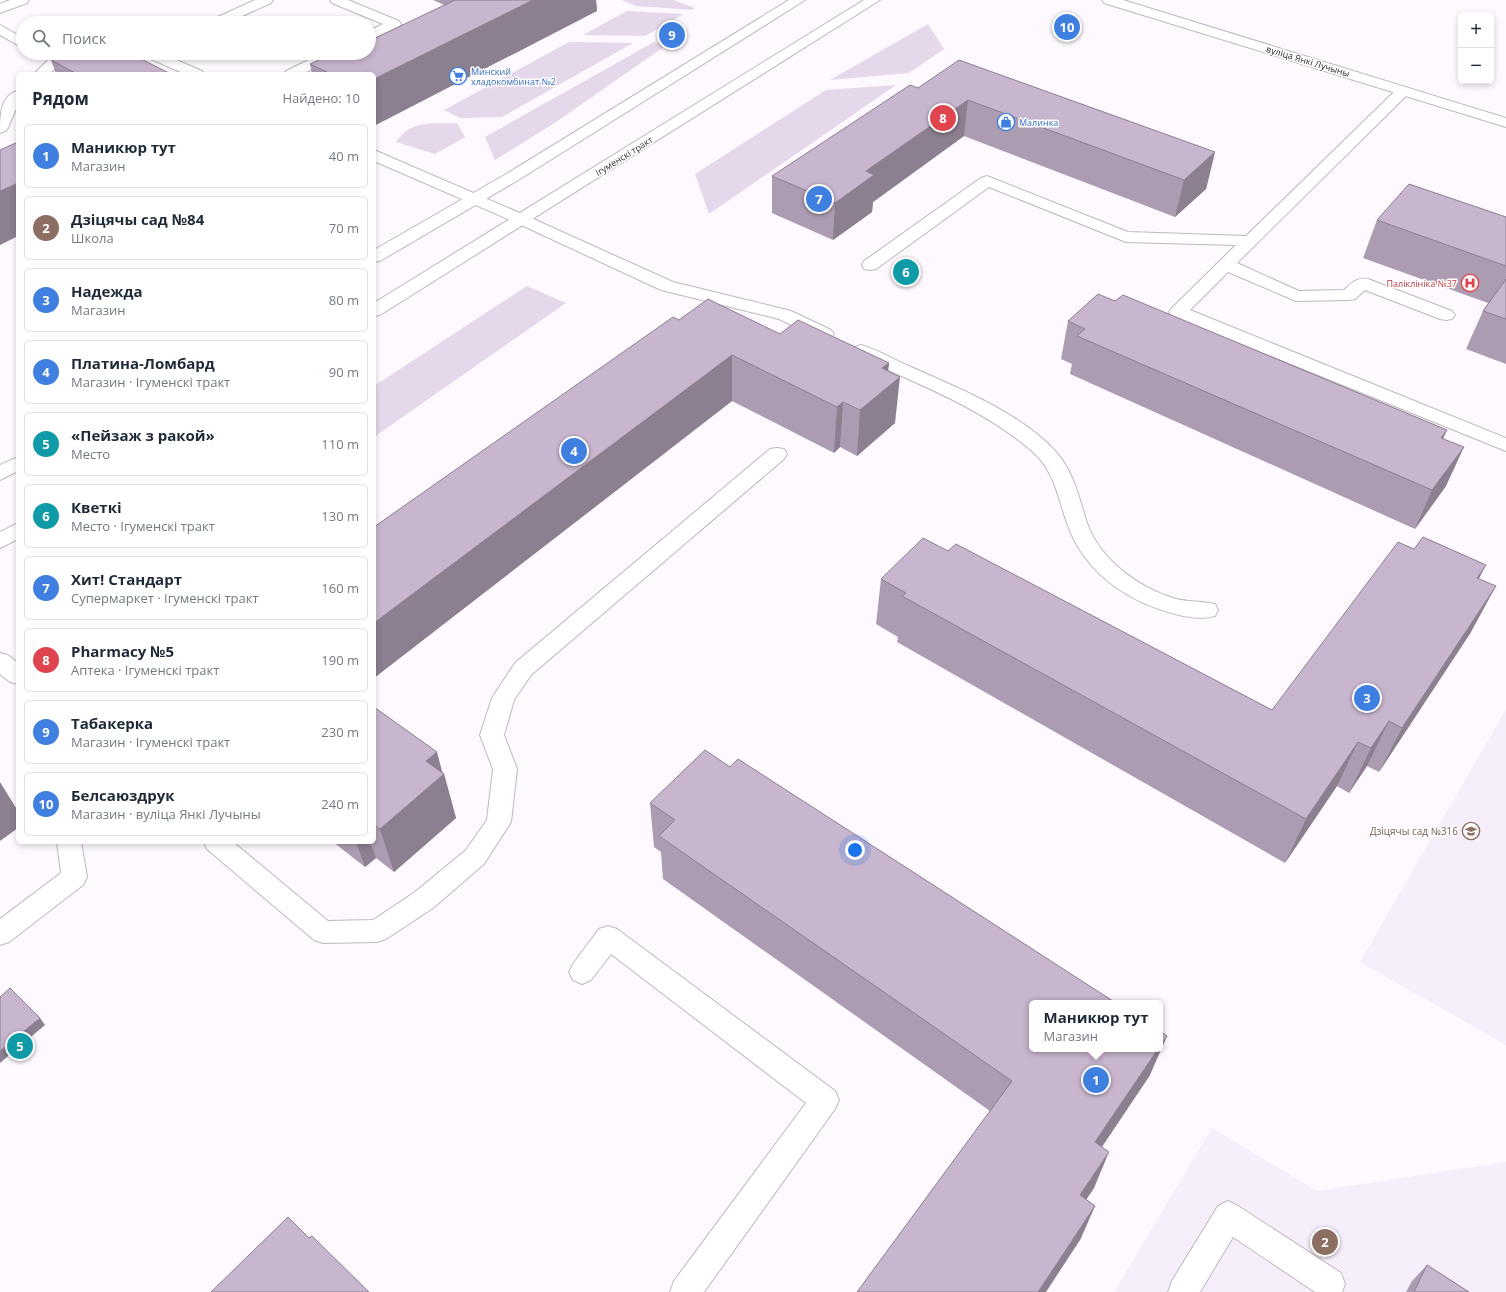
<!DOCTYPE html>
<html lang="ru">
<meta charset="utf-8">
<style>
:root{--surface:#fff;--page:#f6f6f7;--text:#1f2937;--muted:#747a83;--line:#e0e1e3;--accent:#b45309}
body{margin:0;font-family:"Open Sans",sans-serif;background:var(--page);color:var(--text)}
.controls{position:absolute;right:12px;top:12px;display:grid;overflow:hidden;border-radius:6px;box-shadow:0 2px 6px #0003}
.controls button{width:36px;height:36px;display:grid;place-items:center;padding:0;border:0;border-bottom:1px solid var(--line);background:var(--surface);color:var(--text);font:20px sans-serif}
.you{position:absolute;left:855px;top:850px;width:14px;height:14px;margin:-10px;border:3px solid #fff;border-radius:50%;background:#1a73e8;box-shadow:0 0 0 6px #1a73e833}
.badge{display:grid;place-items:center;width:26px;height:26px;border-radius:50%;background:var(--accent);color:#fff;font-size:13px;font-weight:700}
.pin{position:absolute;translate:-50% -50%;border:2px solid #fff;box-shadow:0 1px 4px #0006}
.popup{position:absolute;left:1029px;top:1000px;width:134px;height:52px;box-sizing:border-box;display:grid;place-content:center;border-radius:6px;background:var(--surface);filter:drop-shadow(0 1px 3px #0005);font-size:13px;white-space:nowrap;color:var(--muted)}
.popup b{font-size:15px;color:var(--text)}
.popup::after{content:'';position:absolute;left:50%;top:100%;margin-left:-8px;border:8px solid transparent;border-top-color:var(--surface)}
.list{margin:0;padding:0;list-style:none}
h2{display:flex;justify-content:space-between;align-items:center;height:52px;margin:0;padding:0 16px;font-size:17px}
h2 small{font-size:13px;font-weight:400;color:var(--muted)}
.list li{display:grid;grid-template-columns:26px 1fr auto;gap:12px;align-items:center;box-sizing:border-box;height:64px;margin:0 8px 8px;padding:0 8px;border:1px solid var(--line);border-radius:6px}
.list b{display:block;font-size:15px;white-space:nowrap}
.list p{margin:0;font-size:13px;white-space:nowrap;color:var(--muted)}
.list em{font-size:13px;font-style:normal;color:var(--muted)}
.icon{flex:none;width:22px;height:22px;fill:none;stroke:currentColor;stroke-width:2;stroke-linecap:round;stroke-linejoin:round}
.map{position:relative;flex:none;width:1506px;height:1292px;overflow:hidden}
.search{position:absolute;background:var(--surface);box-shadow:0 2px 6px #0003;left:16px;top:16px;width:360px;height:44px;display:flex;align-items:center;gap:10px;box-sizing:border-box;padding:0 14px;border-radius:22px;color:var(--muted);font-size:15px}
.panel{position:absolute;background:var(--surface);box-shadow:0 2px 6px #0003;left:16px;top:72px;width:360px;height:772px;border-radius:6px}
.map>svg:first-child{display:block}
.built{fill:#f7eefb}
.green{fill:#e5d8ea}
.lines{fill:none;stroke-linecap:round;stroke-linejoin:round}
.lane-casing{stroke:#bdb8be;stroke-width:2}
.secondary-casing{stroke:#bdb8be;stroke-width:2}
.primary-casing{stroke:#bdb8be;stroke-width:2}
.lane{fill:#fff;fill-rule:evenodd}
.secondary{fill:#fff;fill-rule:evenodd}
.primary{fill:#fff;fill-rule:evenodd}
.wall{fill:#ac9cb1}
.shaded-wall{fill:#8c7f90}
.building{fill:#c8b5ce;stroke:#8c7f90}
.labels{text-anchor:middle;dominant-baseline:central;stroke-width:3;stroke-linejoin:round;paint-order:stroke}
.far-street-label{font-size:9px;fill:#323032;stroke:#fff}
.far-shop-label{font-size:9px;fill:#366cbe;stroke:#fff;text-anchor:start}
.far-health-label{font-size:9px;fill:#be3a42;stroke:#fff;text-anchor:end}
.education-label{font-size:10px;fill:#785e54;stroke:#fff;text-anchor:end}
</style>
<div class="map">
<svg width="1506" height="1292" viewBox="0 0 1506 1292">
<rect width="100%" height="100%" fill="#fdf9fe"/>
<g class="built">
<path d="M1506,709V1045L1360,962Z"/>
<path d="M1212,1128L1317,1191L1506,1162V1292H1114Z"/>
</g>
<g class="green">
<path d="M622,0H673L695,8L692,10L636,6Z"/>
<path d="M627,11L684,14L645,36L583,35Z"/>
<path d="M928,24L944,49L909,73L830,80Z"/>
<path d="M569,42L633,43L502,117L460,118L444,110Z"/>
<path d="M654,42L668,44L556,122L495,160L485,137Z"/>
<path d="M896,85L709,214L695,174L826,90Z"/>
<path d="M457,123L465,137L435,154L396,142C411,119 433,124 457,123Z"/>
<path d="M527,286L566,303L374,437V386Z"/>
</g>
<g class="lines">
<defs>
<g id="lane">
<path d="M10,0H29L27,3L0,13V4Z"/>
<path d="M255,0H273L271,3L227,23H209L211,20Z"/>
<path d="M330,0H348L399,21L401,24L399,27L369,40V31L383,24L332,3Z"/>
<path d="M0,25L23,38V48L0,35Z"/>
<path d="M80,53H160L202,71L204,74H185L151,59L115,58L92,59L59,65L49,74H34L49,59Z"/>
<path d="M323,53H341L339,56L302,74H284L286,71Z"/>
<path d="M1403,87L1408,88L1410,91L1408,94L1237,263L1299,291L1344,290C1352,283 1357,277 1368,279L1452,311L1455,315L1452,319L1446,320L1440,319L1365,290L1355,299L1349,300L1296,301L1228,272L1190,310L1506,438V451L1172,316L1169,312L1172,308L1236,245L1126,242L989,187L876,269L870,270L864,269L862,265L864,261L981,178L987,176L1128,232L1246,236L1398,88Z"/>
<path d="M18,91V104L8,128L5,131L0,133C0,117 0,95 18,91Z"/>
<path d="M374,150L529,217L673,282L791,311L831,330L834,334L831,338L825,339L819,338L779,319L661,290L517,223L374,161Z"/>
<path d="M861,345C878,350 895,360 911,367C956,387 1023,414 1056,452C1074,472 1079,498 1087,523C1100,560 1139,588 1176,599C1189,602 1202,601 1215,604L1218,610L1215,616C1197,621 1176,615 1159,609C1117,595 1081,565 1067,523C1058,497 1054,470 1032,451C981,407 915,383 855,355L852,351L855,347Z"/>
<path d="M777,448L784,449L787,454L784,459L531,675L514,700L504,735L517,769L511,822L484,864L433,908L386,939L377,942L323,943L314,940L207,849L204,842H233L328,921L373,920L415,892L466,850L487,820L493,769L480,735L492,698L515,663L770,449Z"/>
<path d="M0,653L8,655L18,663V684L10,682L0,674Z"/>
<path d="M57,842H81L87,877L83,885L9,942L0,945V919L61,873Z"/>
<path d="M608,926L617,929L835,1091L839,1100L835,1109L704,1292H670L674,1281L806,1103L611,954L591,980L582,984L573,980L569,972L573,964L599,929Z"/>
<path d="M1228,1201L1238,1206L1341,1273L1345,1284L1342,1292H1315L1233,1237L1200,1292H1168L1172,1281L1218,1206Z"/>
</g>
<path id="secondary" d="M1102,0H1123L1506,118V127L1104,3Z"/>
<g id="primary">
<path d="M789,0H805L520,179L380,261L374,262V250L508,173Z"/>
<path d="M864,0H880L380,315L374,316V303Z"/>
<path d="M18,457V471L0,480V465Z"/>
<path d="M18,523V539L0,548V532Z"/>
</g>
</defs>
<use href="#lane" class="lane-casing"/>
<use href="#secondary" class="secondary-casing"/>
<use href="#primary" class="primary-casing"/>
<use href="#lane" class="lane"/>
<use href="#secondary" class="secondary"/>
<use href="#primary" class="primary"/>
</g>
<g class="wall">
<path d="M433,0H596L597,11L374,74H312L310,64L369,53L444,5Z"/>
<path d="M51,60L171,74H56Z"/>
<path d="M918,88L1215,152L1206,189L1175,217L964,136L873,202L872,212L833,240L772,213V176Z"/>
<path d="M1506,217V364L1466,349L1483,311L1488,303L1363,258L1377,220Z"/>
<path d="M1115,301L1447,430L1443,438L1446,486L1415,529L1070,374L1072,364L1061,359L1068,321Z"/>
<path d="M679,320L780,334L889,363L888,371L895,423L857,456L840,447L834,453L732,401L374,678V527Z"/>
<path d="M948,551L1272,710L1479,578L1471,632L1379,772L1367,766L1349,793L1337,786L1285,863L897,642L898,637L876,624L881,579Z"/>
<path d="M374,707L444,774L456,818L394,872L376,858L365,867L333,842H374Z"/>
<path d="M650,803L1150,1075L1102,1147L1094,1188L1086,1199L1095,1206L1080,1240L990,1111L663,879L661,852L654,847Z"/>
<path d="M1427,1265L1469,1292H1406L1412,1281Z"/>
</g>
<g class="shaded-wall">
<path d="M533,0H596L597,11L374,126V79Z"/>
<path d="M968,100L964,136L873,202L872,212L833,240L835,203L866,171Z"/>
<path d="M1215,152L1206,189L1175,217L1184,180Z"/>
<path d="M18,183V236L0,245V191Z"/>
<path d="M732,355V401L374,678V623Z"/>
<path d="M889,363L886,388L900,377L895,423L857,456L860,410L882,368Z"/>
<path d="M843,402L840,447L834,453L837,407Z"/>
<path d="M1447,430L1430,468L1441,438Z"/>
<path d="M1464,447L1446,486L1415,529L1432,490Z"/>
<path d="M1486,565L1462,611L1477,578Z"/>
<path d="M1496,586L1471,632L1379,772L1402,728Z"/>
<path d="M1389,721L1367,766L1349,793L1371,748Z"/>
<path d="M1358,742L1337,786L1285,863L1306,819Z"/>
<path d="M437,752L443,775L444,774L456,818L394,872L380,829L426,761Z"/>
<path d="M0,782L18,811V828L0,841Z"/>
<path d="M356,842H370L376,858L365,867Z"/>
<path d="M40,1018L45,1025L0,1063V1051Z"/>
<path d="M1167,1036L1150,1075L1080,1179L1095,1142L1158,1049H1160V1046Z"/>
<path d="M1109,1152L1094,1188L1066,1230L1080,1195Z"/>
<path d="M1095,1206L1080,1240L1046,1292H1038Z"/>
</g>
<g class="building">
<path d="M455,0H533L374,79V74H331L310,64L334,53H369V41Z"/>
<path d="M69,53H129L171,74H77L51,60Z"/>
<path d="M959,60L1215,152L1184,180L968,100L866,171L874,175L835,203L772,176L910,85L918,88Z"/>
<path d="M18,142V183L0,191V150Z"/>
<path d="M1409,184L1506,217V266L1377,220Z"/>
<path d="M1506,279V319L1483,311Z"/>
<path d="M1098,294L1115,301L1123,295L1447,430L1441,438L1464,447L1432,490L1077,336L1085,329L1068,321Z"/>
<path d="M708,299L780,334L798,320L889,363L882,368L900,377L860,410L843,402L837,407L732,355L374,623V527L673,317L679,320Z"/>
<path d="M1423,537L1486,565L1477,578L1496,586L1402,728L1389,721L1371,748L1358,742L1306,819L902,596L906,593L881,579L923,538L948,551L956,544L1272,710L1398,542L1414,549Z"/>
<path d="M374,707L437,752L426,761L444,774L380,829L374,825Z"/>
<path d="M705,750L730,767L738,759L1116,1003H1032V1049H1158L1095,1142L1109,1152L1080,1195L1095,1206L1038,1292H857L1012,1081L659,836L675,820L650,803Z"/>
<path d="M10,988L40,1018L0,1051V997Z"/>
<path d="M1160,1031L1167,1036L1160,1046Z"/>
<path d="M288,1217L309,1238L312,1236L369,1292H211Z"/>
<path d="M1427,1265L1469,1292H1414Z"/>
</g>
<defs>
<symbol id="supermarket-ring" viewBox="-11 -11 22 22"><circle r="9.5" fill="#fff" stroke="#3f7fe0" stroke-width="1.5"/><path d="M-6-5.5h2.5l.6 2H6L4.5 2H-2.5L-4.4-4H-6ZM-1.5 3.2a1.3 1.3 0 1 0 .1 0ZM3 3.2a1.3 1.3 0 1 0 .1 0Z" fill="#3f7fe0"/></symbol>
<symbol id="shop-ring" viewBox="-11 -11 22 22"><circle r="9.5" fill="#fff" stroke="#3f7fe0" stroke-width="1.5"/><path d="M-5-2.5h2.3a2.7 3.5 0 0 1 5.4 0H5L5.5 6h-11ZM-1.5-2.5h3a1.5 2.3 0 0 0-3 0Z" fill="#3f7fe0"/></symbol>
<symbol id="hospital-ring" viewBox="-11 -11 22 22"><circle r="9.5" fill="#fff" stroke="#e0444e" stroke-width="1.5"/><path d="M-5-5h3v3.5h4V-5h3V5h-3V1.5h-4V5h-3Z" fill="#e0444e"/></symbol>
<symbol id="school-ring" viewBox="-11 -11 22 22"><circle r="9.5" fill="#fff" stroke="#8d6e63" stroke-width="1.5"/><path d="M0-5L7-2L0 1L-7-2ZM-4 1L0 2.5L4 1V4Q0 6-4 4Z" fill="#8d6e63"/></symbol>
</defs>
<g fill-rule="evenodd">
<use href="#supermarket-ring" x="448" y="66" width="20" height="20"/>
<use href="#shop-ring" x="996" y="112" width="20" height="20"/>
<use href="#hospital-ring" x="1460" y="273" width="20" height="20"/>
<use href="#school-ring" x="1461" y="821" width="20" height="20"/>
</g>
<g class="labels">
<g class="far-street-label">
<text transform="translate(1308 61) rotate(17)">вуліца Янкі Лучыны</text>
<text transform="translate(624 156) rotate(-32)">Ігуменскі тракт</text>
</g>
<g class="far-shop-label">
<text x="471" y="71">Минский<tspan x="471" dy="10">хладокомбинат №2</tspan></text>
<text x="1019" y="122">Малинка</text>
</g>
<g class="far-health-label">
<text x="1457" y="283">Паліклініка №37</text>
</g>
<g class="education-label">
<text x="1458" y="831">Дзіцячы сад №316</text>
</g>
</g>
</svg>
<div class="controls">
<button>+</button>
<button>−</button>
</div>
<div class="you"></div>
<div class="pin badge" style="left:1096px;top:1080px;background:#3f7fe0">1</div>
<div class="popup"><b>Маникюр тут</b>Магазин</div>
<div class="pin badge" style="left:1325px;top:1242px;background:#8d6e63">2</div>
<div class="pin badge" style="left:1367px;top:698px;background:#3f7fe0">3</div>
<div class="pin badge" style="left:574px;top:451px;background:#3f7fe0">4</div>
<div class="pin badge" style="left:20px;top:1046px;background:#0f9aa8">5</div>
<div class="pin badge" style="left:906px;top:272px;background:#0f9aa8">6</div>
<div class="pin badge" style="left:819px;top:199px;background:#3f7fe0">7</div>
<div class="pin badge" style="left:943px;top:118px;background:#e0444e">8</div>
<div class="pin badge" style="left:672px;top:35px;background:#3f7fe0">9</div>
<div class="pin badge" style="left:1067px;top:27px;background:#3f7fe0">10</div>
<div class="search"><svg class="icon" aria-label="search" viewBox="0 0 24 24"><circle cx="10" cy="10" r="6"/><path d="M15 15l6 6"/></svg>Поиск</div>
<section class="panel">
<h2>Рядом<small>Найдено: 10</small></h2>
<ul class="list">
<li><span class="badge" style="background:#3f7fe0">1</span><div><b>Маникюр тут</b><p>Магазин</p></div><em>40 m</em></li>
<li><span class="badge" style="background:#8d6e63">2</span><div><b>Дзіцячы сад №84</b><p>Школа</p></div><em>70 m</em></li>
<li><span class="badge" style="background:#3f7fe0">3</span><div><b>Надежда</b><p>Магазин</p></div><em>80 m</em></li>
<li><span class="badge" style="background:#3f7fe0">4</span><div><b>Платина-Ломбард</b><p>Магазин · Ігуменскі тракт</p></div><em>90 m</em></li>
<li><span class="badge" style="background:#0f9aa8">5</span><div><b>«Пейзаж з ракой»</b><p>Место</p></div><em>110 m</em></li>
<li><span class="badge" style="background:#0f9aa8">6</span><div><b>Кветкі</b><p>Место · Ігуменскі тракт</p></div><em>130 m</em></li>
<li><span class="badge" style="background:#3f7fe0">7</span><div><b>Хит! Стандарт</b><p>Супермаркет · Ігуменскі тракт</p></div><em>160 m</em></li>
<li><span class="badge" style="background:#e0444e">8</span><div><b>Pharmacy №5</b><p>Аптека · Ігуменскі тракт</p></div><em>190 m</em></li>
<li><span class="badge" style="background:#3f7fe0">9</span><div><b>Табакерка</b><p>Магазин · Ігуменскі тракт</p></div><em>230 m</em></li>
<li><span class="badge" style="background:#3f7fe0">10</span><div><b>Белсаюздрук</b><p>Магазин · вуліца Янкі Лучыны</p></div><em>240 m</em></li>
</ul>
</section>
</div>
